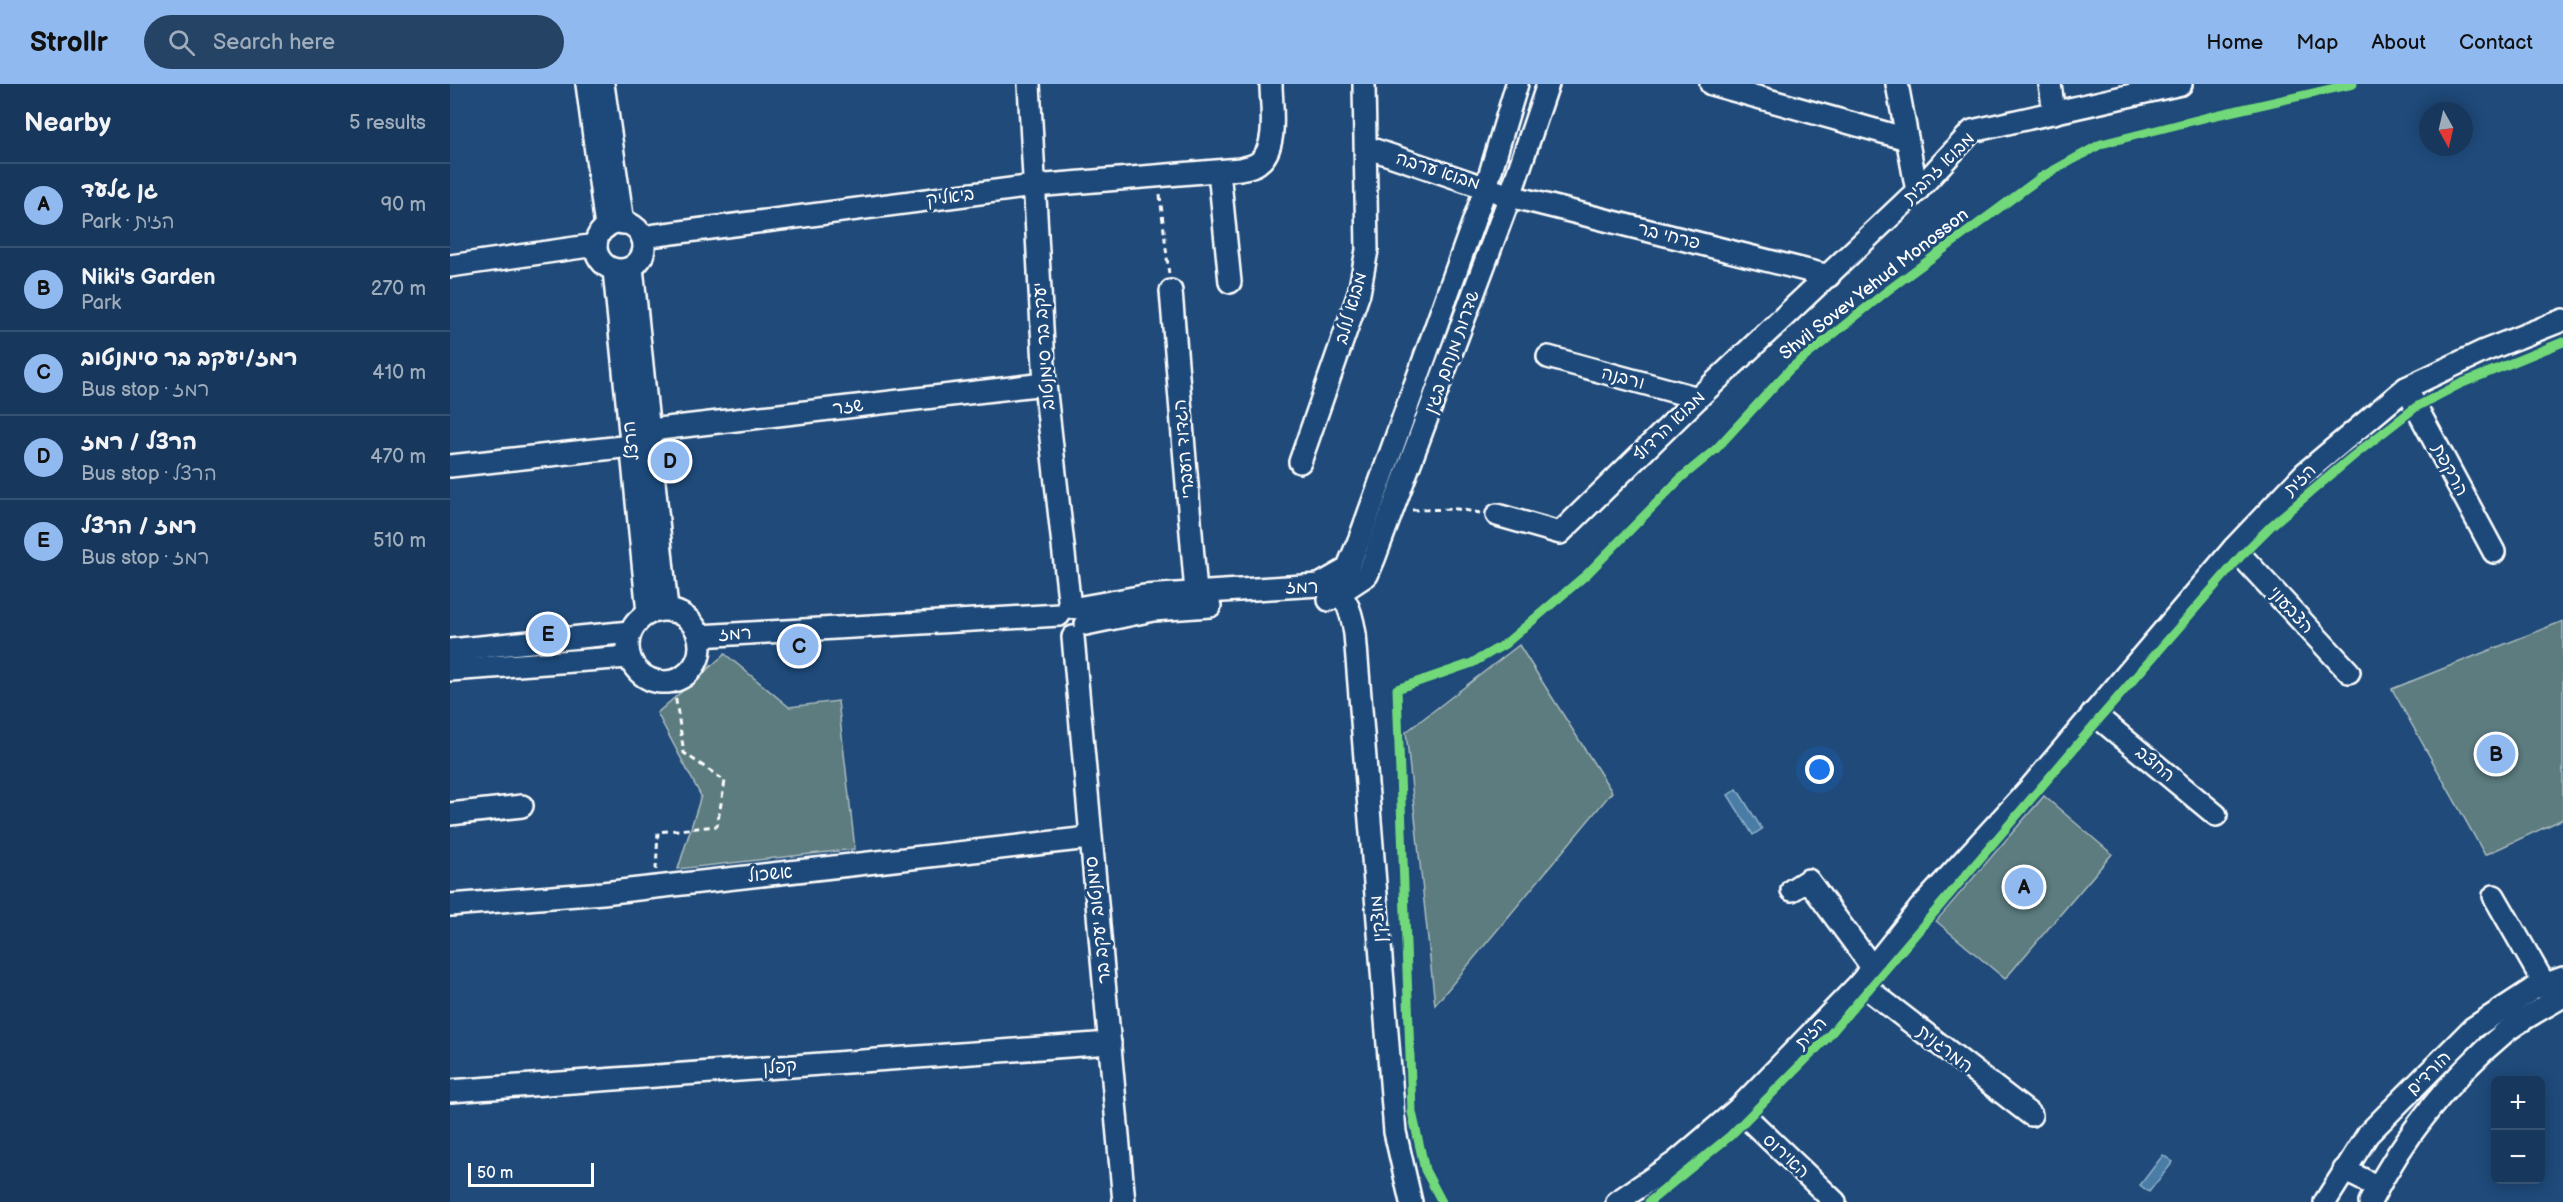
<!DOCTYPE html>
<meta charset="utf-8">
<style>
:root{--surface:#17385c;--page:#244365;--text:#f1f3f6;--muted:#9eacbb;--line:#365272;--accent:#90b9f0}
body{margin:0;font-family:"Balsamiq Sans","Playpen Sans Hebrew",sans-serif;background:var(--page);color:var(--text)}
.controls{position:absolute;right:18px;bottom:18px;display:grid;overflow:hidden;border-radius:9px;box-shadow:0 3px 15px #0003}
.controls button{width:54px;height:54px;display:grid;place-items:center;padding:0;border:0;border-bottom:2px solid var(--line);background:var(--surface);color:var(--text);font:30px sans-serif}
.compass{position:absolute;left:1969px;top:18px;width:54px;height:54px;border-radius:50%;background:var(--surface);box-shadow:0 3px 15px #0003;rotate:172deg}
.scale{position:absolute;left:18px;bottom:15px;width:126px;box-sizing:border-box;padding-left:6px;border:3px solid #fff;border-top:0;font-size:16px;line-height:21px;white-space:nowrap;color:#fff;-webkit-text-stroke:4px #1f4a7a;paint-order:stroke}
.you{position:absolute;left:1370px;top:686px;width:21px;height:21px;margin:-15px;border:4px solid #fff;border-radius:50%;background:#1a73e8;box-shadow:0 0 0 9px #1a73e833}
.badge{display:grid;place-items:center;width:39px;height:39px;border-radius:50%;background:var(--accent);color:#111;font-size:20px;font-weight:700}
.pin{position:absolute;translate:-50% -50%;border:3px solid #fff;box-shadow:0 2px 6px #0006}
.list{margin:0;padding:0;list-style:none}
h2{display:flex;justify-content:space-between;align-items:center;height:78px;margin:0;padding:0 24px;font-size:26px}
h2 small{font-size:20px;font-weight:400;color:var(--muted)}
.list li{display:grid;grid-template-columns:39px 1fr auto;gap:18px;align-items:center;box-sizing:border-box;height:84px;padding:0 24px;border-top:2px solid var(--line)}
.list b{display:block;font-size:22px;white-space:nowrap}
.list p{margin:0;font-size:20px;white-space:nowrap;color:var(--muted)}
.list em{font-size:20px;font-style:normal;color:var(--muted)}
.icon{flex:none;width:33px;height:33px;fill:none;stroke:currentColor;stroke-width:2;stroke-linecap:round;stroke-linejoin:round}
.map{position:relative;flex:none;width:2113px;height:1118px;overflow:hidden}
header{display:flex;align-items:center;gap:36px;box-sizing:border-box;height:84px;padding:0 30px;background:var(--accent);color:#111}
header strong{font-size:28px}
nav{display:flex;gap:33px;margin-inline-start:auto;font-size:21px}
.search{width:420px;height:54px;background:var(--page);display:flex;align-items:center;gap:15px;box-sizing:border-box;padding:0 21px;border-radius:33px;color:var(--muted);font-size:22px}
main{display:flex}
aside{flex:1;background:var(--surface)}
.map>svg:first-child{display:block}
.green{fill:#5b7b7f;stroke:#adbdbf;stroke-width:1.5}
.water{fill:#497da6;stroke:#92b1ca;stroke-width:1.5}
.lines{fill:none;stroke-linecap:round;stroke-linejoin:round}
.minor-casing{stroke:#fff;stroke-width:26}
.path{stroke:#fff;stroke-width:3;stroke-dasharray:6 4.5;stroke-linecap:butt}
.minor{stroke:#1f4a7a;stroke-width:21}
.cycleway-casing{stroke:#1f4a7a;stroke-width:13}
.cycleway{stroke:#71d979;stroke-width:9}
.labels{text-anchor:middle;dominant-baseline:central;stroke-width:6;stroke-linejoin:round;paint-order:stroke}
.street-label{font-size:18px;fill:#fff;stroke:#1f4a7a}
</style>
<header>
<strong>Strollr</strong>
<div class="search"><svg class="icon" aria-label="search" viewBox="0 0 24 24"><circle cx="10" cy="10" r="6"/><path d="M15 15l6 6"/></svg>Search here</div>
<nav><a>Home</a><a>Map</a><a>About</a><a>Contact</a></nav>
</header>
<main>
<aside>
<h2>Nearby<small>5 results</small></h2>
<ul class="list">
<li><span class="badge">A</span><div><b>גן גלעד</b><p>Park · הזית</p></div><em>90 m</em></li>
<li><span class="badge">B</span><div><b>Niki's Garden</b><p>Park</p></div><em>270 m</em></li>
<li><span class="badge">C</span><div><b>רמז/יעקב בר סימנטוב</b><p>Bus stop · רמז</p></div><em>410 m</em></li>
<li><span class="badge">D</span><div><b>הרצל / רמז</b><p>Bus stop · הרצל</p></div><em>470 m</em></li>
<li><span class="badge">E</span><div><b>רמז / הרצל</b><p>Bus stop · רמז</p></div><em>510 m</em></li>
</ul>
</aside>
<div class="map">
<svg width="2113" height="1118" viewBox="0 0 2113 1118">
<rect width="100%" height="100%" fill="#1f4a7a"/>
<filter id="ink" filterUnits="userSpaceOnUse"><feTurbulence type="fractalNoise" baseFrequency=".0167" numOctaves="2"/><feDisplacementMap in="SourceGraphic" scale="12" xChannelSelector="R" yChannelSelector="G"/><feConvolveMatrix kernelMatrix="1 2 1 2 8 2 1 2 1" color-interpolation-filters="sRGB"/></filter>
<g filter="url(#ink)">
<g class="green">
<path d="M2113,537V735L2035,771L1942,605Z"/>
<path d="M1069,561L1162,708L985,921L956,648Z"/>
<path d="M275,570L339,623L388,617L405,765L228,785L251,712L207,629Z"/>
<path d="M1594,712L1662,770L1555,895L1486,837Z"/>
</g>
<g class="water">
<path d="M1287,705L1312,745L1303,751L1278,711Z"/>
<path d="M1713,1071L1723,1078L1699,1108L1690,1101Z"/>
</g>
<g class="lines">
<defs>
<g id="minor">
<path d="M137,0L156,143"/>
<path d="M153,0L173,139"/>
<path d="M579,0L595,300L620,524"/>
<path d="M1261,0L1457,55"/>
<path d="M1447,0L1467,107"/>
<path d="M1600,0L1604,29"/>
<path d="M916,63L1060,112L1379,192"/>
<path d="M769,87L780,198"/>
<circle cx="170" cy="162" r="24"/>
<path d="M192,153L584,102L790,85C795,84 804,82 808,79C829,64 821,22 821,0"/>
<path d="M0,182L146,161"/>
<path d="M182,183L217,525"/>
<path d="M164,186L198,529"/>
<path d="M721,207L747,521"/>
<path d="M1098,273L1248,314"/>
<path d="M1956,304L2044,468"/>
<path d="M200,346L595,300"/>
<path d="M850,378L909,209L917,166L914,0"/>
<path d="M0,382L181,362"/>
<path d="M1047,431L1110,449L1248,314L1467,107L1522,47L1731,0"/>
<path d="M1784,464L1899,588"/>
<path d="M869,501L897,485L910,454L1036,103L1067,0"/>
<path d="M879,516L917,491L924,475L1060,112L1098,0"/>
<path d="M627,524L694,512L869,501C896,507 901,524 905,550L945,1048L961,1118"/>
<circle cx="214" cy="562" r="36"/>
<path d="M636,540L703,526L760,522"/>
<path d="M249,552L609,531"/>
<path d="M623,553L674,1118"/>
<path d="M0,566L180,548"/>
<path d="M0,586L179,573"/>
<path d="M1643,629L1766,731"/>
<path d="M0,730L72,722"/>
<path d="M1342,806L1358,796L1422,883"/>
<path d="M2044,812L2095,901"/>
<path d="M0,821L153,809L639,754"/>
<path d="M1410,899L1581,1031"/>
<path d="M0,1007L660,959"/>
<path d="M1288,1025L1385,1118"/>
<path d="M1894,1086L1928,1103"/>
<path d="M1167,1118L1226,1078L1288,1025L1410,899L1470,824L1580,704L1784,464L1855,389L1956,304L2034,267L2113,236"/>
<path d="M1875,1118L1918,1050L2023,944L2083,905L2113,894"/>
<path d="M1920,1118C1953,1054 1998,996 2054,949C2071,935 2094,924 2113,912"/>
</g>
</defs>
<use href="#minor" class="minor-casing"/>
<g class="path">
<path d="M710,111L719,191"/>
<path d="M962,426L1007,425L1030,429"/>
<path d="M206,786L208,748L267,742L275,697L234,669L223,597"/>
</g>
<use href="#minor" class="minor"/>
<defs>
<g id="cycleway">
<path d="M992,1118L975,1086L962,1028L947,605L1022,579L1055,560L1137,490L1232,393L1266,365L1340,285L1437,207L1590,94L1651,60L1762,32L1903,0"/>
<path d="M1199,1118L1280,1052L1377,954L1650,634L1791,472L1822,441L1902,373L1966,323L2010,300L2113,258"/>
</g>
</defs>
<use href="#cycleway" class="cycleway-casing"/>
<use href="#cycleway" class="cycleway"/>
</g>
</g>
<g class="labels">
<g class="street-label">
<text transform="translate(1489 84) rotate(-45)">מבוא זהבית</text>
<text transform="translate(988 87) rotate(18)">מבוא ערבה</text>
<text transform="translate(500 113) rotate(-7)">ביאליק</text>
<text transform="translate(1219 152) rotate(14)">פרחי בר</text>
<text transform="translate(1424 200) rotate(-38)">Shvil Sovev Yehud Monosson</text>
<text transform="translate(901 224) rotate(-74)">מבוא לולב</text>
<text transform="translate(594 262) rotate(-94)">יעקב בר סימנטוב</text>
<text transform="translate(1002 268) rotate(-70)">שדרות מנחם בגין</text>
<text transform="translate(1173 294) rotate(15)">ורבנה</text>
<text transform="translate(398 323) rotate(-7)">שזר</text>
<text transform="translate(1219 342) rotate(-44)">מבוא הרדוף</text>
<text transform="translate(181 357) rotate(-96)">הרצל</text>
<text transform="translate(734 365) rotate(-95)">הגדוד העברי</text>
<text transform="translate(2000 386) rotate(62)">הרקפת</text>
<text transform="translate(1850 396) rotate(-44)">הזית</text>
<text x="852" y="503">רמז</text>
<text transform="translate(1841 526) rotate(47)">הצבעוני</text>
<text transform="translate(285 550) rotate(-3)">רמז</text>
<text transform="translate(1705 680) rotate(40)">החצב</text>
<text transform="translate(320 790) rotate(-6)">אשכול</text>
<text transform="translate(928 835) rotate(-95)">מוצקין</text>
<text transform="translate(648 836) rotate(-96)">סימנטוב יעקב בר</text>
<text transform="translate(1361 949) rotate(-46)">הזית</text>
<text transform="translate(1495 965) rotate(38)">המרגנית</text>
<text transform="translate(330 983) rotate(-4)">קפלן</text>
<text transform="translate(1979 989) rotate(-45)">הורדים</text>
<text transform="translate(1336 1072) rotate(43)">האירוס</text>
</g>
</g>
</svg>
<div class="controls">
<button>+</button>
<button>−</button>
</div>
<svg class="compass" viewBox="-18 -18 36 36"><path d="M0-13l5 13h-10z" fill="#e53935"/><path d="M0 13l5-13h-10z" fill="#9eacbb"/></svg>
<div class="scale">50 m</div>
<div class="you"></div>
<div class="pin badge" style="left:1574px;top:803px">A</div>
<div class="pin badge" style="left:2046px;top:670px">B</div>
<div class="pin badge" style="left:349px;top:562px">C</div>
<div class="pin badge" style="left:220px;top:377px">D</div>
<div class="pin badge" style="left:98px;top:550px">E</div>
</div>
</main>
